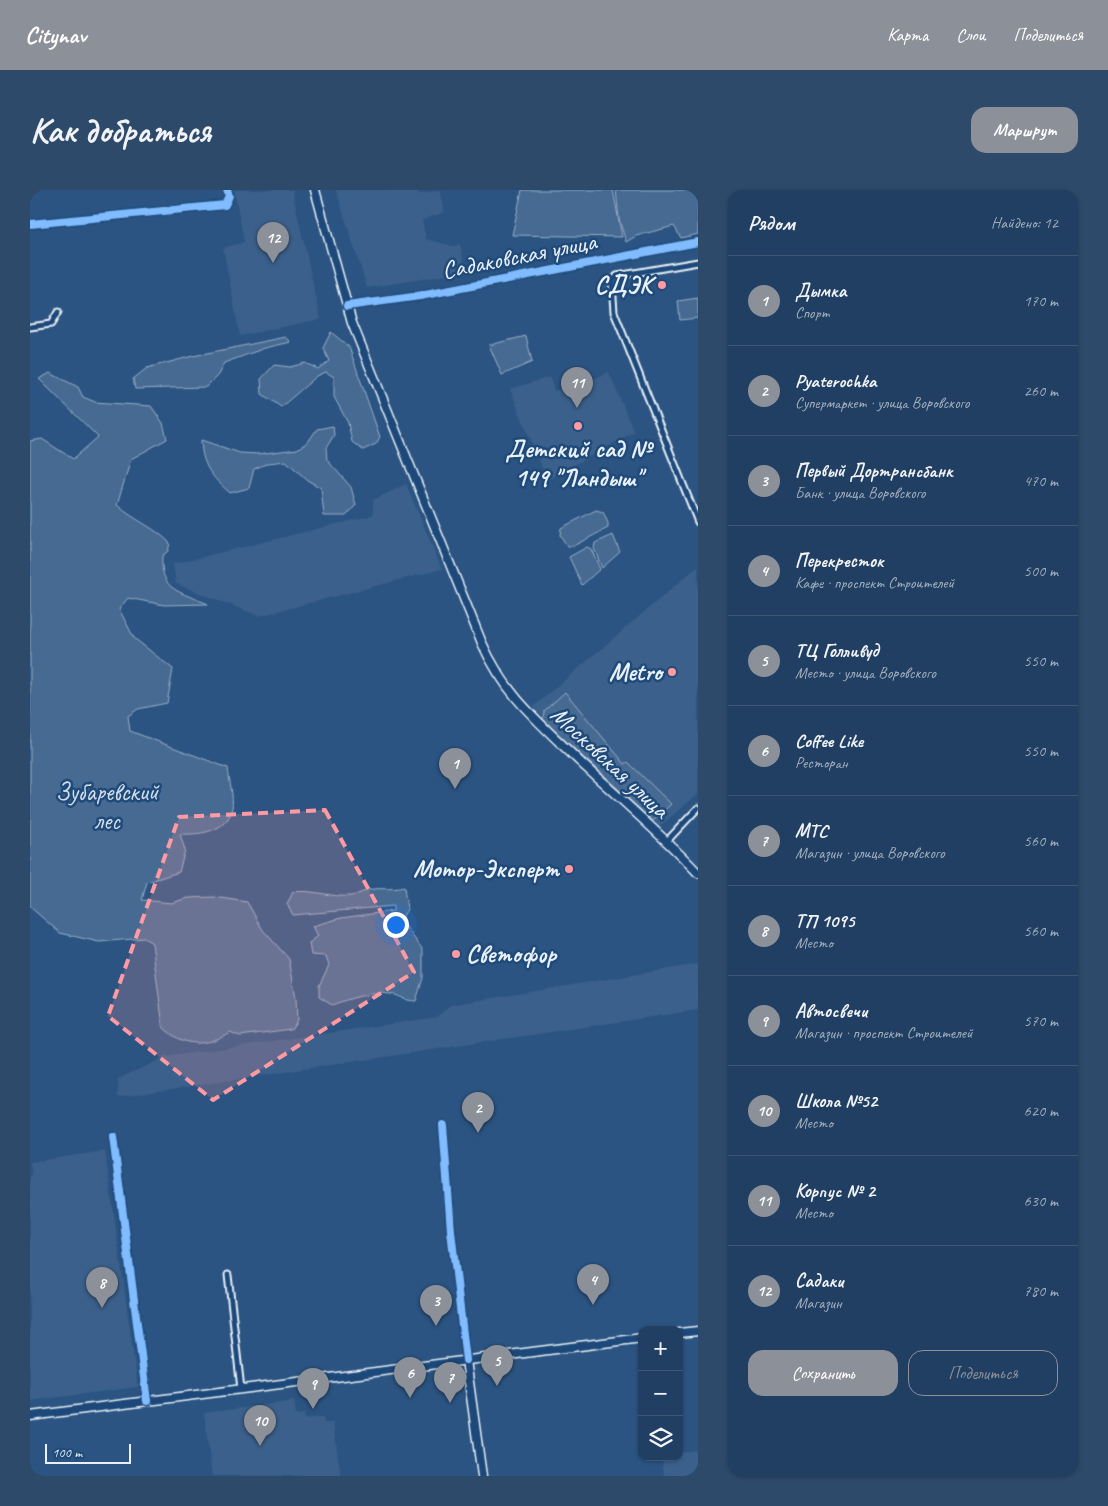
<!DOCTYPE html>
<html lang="ru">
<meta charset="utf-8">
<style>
:root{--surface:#203f62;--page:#2d4a6b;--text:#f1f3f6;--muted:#a2afbe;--line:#3d5877;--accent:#8c9099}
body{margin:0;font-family:Caveat,sans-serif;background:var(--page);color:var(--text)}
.controls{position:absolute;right:15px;bottom:15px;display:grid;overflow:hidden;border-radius:10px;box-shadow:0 1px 4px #0004}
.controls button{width:45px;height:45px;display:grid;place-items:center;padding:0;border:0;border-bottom:1px solid var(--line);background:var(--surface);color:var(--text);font:25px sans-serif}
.scale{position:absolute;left:15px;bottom:12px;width:86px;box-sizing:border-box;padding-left:5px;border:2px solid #e8f1f8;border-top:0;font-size:14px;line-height:18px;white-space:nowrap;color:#e8f1f8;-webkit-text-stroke:4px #1f4a7a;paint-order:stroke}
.you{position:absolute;left:365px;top:734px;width:18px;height:18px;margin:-12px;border:4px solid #fff;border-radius:50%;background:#1a73e8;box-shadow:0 0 0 8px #1a73e833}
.badge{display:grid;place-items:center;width:32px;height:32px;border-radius:50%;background:var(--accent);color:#fff;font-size:16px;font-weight:700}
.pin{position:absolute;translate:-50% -41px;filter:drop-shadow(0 1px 2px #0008)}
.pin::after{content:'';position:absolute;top:26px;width:18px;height:15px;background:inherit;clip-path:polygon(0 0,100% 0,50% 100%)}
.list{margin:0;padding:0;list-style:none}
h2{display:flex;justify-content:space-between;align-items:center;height:65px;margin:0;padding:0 20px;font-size:21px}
h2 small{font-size:16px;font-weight:400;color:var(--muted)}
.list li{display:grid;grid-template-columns:32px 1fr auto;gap:15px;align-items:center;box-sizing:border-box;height:90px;padding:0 20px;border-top:1px solid var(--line)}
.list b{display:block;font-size:19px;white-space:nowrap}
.list p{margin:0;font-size:16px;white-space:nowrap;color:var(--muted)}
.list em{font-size:16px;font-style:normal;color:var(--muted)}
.actions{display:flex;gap:10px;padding:15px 20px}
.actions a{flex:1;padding:11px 0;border:1px solid var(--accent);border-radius:15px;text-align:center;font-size:18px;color:var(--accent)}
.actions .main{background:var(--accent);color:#fff}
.icon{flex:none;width:28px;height:28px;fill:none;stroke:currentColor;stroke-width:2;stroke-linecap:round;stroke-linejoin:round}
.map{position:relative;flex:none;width:668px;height:1286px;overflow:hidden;border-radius:15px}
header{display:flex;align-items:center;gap:30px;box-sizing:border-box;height:70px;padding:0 25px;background:var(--accent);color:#fff}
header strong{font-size:24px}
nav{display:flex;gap:28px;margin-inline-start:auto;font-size:18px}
.intro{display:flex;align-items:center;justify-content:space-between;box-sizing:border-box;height:120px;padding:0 30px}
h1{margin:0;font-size:35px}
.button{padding:12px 22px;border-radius:15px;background:var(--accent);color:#fff;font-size:18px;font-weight:700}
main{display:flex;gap:30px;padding:0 30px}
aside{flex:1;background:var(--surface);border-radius:15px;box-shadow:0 1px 4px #0004}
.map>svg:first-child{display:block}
.built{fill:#3a608b}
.green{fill:#476b93;stroke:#98aec6}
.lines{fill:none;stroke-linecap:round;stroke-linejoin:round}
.street-casing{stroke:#e8f1f8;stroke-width:9}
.secondary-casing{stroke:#e8f1f8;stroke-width:11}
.street{stroke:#1f4a7a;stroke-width:5}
.secondary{stroke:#1f4a7a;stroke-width:8}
.cycleway-casing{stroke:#1f4a7a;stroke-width:11}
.cycleway{stroke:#80bcff;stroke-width:8}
.marked{fill:#ff9aa2;fill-opacity:0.2;stroke:#ff9aa2;stroke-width:4;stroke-dasharray:10 6;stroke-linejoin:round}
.poi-dot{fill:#ff9aa2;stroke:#1f4a7a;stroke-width:2}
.labels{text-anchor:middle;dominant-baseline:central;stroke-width:5;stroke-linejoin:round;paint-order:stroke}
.street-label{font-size:25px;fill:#e8f1f8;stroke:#1f4a7a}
.poi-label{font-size:25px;font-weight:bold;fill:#e8f1f8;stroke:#1f4a7a;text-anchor:end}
.park-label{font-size:25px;fill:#d0dde9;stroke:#1f4a7a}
</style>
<header>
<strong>Citynav</strong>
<nav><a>Карта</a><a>Слои</a><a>Поделиться</a></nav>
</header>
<div class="intro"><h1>Как добраться</h1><a class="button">Маршрут</a></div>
<main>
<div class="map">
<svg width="668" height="1286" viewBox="0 0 668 1286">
<rect width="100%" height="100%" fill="#2b5482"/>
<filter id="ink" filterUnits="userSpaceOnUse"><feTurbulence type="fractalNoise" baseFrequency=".02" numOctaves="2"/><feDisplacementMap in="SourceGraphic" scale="10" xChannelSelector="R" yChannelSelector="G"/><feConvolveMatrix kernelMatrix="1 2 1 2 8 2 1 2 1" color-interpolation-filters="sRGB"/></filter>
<g filter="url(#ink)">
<g class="built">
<path d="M204,0H262L291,129L210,146L193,58L214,52Z"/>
<path d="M306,0H388L389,4L410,0L415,22L392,30L396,49L424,56L430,54L436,82L337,98Z"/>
<path d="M579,182L604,242L517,290L480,199L520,187L524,201L559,191Z"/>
<path d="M376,294L412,379L229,426L146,394L143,374L343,325V310Z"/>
<path d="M668,376V604L629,637L503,517Z"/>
<path d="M668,774V820L88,907V889L135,867L407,827L420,815Z"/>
<path d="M75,961L108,1197L0,1211V986H2L0,972Z"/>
<path d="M264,1211L266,1225L274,1224L275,1229L293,1227L294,1233H303L311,1286H182L174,1223Z"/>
<path d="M668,1260V1286H634L632,1267H649V1262Z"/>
</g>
<g class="green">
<path d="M492,0H583L592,47L482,45Z"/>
<path d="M586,0H668V44L651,48L644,36L606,46L596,52L589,29Z"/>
<path d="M668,108V128L650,130L648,111Z"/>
<path d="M301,142L319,157L350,247L346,254L333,260L322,252L318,233L304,207V187L296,182L287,186L251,217L232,204L231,189L244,175L260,177L275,173L288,179L299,171L293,158Z"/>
<path d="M496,146L502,172L472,185L459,155Z"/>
<path d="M256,147L261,152L235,158L194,173L188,185L176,197L105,199L103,189L117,178L163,166Z"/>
<path d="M20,183L48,197L53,207L65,212L121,216L133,233L137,249L101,269L87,315C104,330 124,337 140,353L138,361L132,366C130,402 150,401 178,414L134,415L98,408L89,419L104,448L143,479L137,513L108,519L98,526L100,541L198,578C199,590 204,606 202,618C198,642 169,645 150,644L155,660L149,682L117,692L112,710L141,713L158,708L185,707L217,712L233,740L259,769L266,808L267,830L261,839L210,846L200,842C175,857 154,858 133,837L122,753L114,748L69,752L30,743L0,717V251L12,249L43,269L68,247L9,189Z"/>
<path d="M303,236L304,245L296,258L297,270L321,297L326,315L316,326H294L291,298L277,290L256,271L238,273L224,279L219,298L200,303C181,286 172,276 171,250L210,263L228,264L267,259L278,252L287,239Z"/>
<path d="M566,320L573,322L578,333V338L543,356H537L530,345L531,338Z"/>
<path d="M583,345L590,362L572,378L564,358L565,353Z"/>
<path d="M557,357L561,359L570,379L552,395L539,367Z"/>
<path d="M535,502L595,574L598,572L641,614L623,631L513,530L514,521Z"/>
<path d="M374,697L377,719L371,730L393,760V788L386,811C373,811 371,805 360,804C344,801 317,809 302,815L289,807V796L299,775L296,766L281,765L279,753L288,746L283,736L311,728L363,721V716L263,725L257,714L263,702C284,699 301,708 321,706C328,705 335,700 343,699C354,698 363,700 374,697Z"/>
</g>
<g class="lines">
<defs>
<g id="street">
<path d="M0,34L195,15L199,6L197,0"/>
<path d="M668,72L587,86L582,92L584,122L668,332"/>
<path d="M317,116L390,106L668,52"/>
<path d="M0,137L21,134L28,122"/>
<path d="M636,652L668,618"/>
<path d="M413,935L421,1041L436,1170"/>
<path d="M83,947L117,1211"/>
<path d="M198,1085L211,1199"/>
</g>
<g id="secondary">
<path d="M285,0L322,133L452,453C476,506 507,530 548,570C588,607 630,643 668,683"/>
<path d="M649,1143L668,1141"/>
<path d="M436,1170L452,1286"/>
<path d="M0,1226L612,1148"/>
</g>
</defs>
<use href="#street" class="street-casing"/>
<use href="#secondary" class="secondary-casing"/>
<use href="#street" class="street"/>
<use href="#secondary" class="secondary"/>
<defs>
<g id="cycleway">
<path d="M0,34L195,15L199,6L197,0"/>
<path d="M317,116L390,106L668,52"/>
<path d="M413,935L421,1041L436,1170"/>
<path d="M83,947L117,1211"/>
</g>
</defs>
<use href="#cycleway" class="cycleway-casing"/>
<use href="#cycleway" class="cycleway"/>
</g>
</g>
<path class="marked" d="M295,620L384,782L183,910L78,826L149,627Z"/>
<g class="poi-dot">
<circle cx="632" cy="95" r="5"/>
<circle cx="548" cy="236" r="5"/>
<circle cx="642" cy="482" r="5"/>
<circle cx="539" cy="679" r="5"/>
<circle cx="426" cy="764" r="5"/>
</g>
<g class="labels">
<g class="street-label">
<text transform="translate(489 66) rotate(-11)">Садаковская улица</text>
<text transform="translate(580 572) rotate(43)">Московская улица</text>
</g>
<g class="poi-label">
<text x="622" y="95">СДЭК</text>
<text x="548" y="259" text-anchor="middle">Детский сад №<tspan x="548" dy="29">149 "Ландыш"</tspan></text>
<text x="632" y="482">Metro</text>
<text x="529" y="679">Мотор-Эксперт</text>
<text x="436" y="764" text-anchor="start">Светофор</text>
</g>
<g class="park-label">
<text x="77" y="602">Зубаревский<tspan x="77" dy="29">лес</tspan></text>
</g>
</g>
</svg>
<div class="controls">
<button>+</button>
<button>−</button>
<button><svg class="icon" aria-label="layers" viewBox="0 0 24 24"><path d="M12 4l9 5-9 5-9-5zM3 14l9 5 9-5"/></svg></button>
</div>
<div class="scale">100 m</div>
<div class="you"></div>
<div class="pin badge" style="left:425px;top:599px">1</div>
<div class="pin badge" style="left:448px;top:943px">2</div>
<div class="pin badge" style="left:406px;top:1136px">3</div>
<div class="pin badge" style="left:563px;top:1115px">4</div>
<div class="pin badge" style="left:467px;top:1196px">5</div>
<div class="pin badge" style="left:380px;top:1208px">6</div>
<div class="pin badge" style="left:420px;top:1213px">7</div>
<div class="pin badge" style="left:72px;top:1118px">8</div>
<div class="pin badge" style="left:283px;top:1219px">9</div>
<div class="pin badge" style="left:230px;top:1256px">10</div>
<div class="pin badge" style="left:547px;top:218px">11</div>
<div class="pin badge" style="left:243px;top:73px">12</div>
</div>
<aside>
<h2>Рядом<small>Найдено: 12</small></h2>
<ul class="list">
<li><span class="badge">1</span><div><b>Дымка</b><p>Спорт</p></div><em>170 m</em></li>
<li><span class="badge">2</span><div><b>Pyaterochka</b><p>Супермаркет · улица Воровского</p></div><em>260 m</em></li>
<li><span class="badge">3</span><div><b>Первый Дортрансбанк</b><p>Банк · улица Воровского</p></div><em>470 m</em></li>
<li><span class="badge">4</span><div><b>Перекресток</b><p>Кафе · проспект Строителей</p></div><em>500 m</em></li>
<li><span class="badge">5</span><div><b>ТЦ Голливуд</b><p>Место · улица Воровского</p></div><em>550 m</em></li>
<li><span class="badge">6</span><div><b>Coffee Like</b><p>Ресторан</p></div><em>550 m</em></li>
<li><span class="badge">7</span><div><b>МТС</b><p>Магазин · улица Воровского</p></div><em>560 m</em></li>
<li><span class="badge">8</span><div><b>ТП 1095</b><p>Место</p></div><em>560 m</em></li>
<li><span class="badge">9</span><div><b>Автосвечи</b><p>Магазин · проспект Строителей</p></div><em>570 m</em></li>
<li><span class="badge">10</span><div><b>Школа №52</b><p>Место</p></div><em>620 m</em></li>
<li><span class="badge">11</span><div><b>Корпус № 2</b><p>Место</p></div><em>630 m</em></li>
<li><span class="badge">12</span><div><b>Садаки</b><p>Магазин</p></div><em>780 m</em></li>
</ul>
<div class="actions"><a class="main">Сохранить</a><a>Поделиться</a></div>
</aside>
</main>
